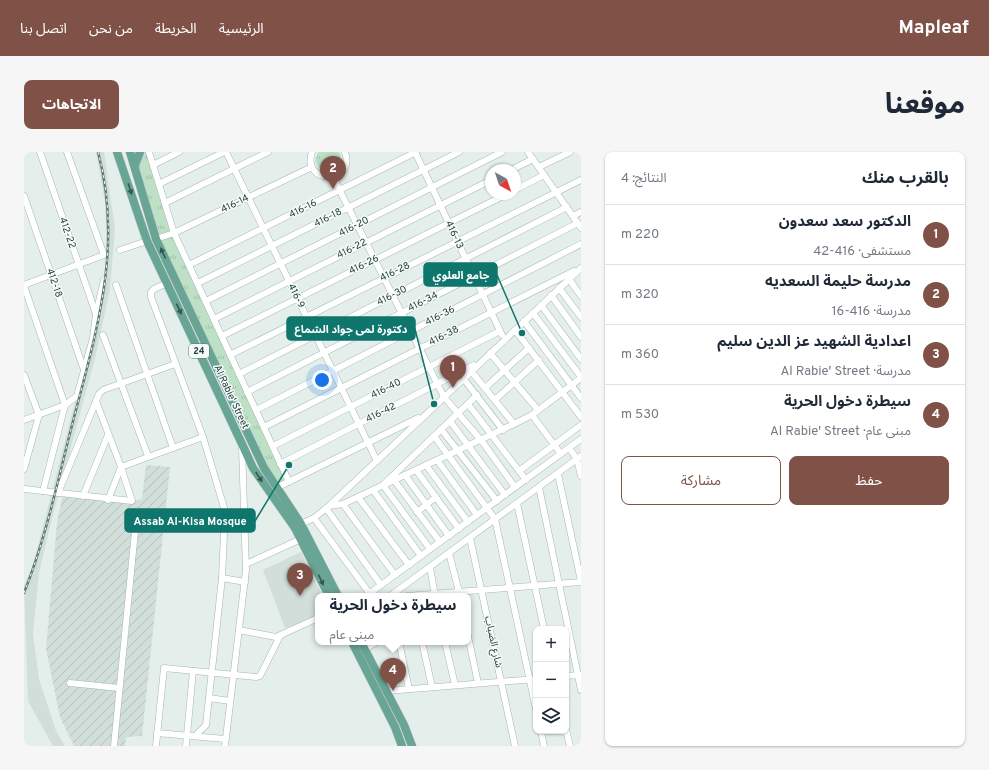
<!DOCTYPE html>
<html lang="ar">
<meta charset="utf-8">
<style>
:root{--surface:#fff;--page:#f6f6f7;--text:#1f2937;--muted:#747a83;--line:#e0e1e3;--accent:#7f5147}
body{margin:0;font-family:Overpass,"Noto Sans Arabic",sans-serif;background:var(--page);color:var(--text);direction:rtl}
.controls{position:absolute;right:12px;bottom:12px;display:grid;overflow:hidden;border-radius:8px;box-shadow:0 1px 3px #0004}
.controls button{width:36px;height:36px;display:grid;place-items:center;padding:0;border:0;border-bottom:1px solid var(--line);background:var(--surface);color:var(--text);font:20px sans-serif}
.compass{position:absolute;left:461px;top:12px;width:36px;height:36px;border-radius:50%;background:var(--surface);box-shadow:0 1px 3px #0004;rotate:140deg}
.you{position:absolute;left:298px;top:228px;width:14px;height:14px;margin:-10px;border:3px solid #fff;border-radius:50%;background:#1a73e8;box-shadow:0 0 0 6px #1a73e833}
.badge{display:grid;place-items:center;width:26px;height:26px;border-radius:50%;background:var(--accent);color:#fff;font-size:13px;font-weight:700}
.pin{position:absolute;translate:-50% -33px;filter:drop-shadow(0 1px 2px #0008)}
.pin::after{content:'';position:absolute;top:21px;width:14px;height:12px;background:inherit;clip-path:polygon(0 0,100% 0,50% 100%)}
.popup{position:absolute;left:291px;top:441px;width:156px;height:52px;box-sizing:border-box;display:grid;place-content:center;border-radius:8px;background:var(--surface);filter:drop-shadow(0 1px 3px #0005);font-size:13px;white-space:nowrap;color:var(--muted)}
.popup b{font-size:15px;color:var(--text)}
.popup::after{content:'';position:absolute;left:50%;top:100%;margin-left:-8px;border:8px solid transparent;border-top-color:var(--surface)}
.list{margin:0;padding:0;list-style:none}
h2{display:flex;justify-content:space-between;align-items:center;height:52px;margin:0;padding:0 16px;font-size:17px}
h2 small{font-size:13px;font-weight:400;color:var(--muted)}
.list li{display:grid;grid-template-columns:26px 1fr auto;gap:12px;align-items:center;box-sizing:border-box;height:60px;padding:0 16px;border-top:1px solid var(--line)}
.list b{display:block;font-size:15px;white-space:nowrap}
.list p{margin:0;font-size:13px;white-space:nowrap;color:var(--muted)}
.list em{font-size:13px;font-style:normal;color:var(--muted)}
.actions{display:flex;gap:8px;padding:12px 16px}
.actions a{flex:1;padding:9px 0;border:1px solid var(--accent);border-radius:8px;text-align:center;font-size:14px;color:var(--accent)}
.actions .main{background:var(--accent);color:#fff}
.icon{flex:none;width:22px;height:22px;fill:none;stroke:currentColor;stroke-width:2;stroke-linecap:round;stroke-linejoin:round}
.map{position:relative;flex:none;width:557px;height:594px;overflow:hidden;direction:ltr;border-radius:8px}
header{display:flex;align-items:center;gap:24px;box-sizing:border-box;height:56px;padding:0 20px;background:var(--accent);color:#fff}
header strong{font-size:19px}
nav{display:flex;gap:22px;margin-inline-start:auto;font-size:14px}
.intro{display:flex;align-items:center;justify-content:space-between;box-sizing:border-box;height:96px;padding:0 24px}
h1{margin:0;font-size:28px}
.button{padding:10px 18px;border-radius:8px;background:var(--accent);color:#fff;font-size:14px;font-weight:700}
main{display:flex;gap:24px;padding:0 24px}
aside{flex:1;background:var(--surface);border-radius:8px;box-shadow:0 1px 3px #0004}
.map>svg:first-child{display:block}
.built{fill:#d2ded9}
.industrial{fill:url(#industrial-furrows)}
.grass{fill:url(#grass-tufts)}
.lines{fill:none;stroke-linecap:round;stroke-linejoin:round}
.minor-casing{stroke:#a6b7b1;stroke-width:7}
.major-casing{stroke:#c1cac8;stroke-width:9}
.minor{stroke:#fff;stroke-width:6}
.major{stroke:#68a595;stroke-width:8}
.rail-casing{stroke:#5e7c74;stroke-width:2.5}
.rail{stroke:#f5faf8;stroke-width:1;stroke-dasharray:3;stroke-linecap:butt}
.oneway{fill:#345a50}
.labels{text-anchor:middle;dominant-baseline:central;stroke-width:3;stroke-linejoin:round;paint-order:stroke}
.shield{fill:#f5faf8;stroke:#627872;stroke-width:1}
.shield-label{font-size:9px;font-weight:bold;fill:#234139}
.street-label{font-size:10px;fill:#234139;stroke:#f5faf8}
.leader{fill:none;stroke:#0f766e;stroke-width:1.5}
.callout-dot{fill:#0f766e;stroke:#f5faf8;stroke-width:1.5}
.callout{fill:#0f766e;stroke:#0f766e;stroke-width:1.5}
.callout-label{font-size:11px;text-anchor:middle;font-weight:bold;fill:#fff}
</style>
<header>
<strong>Mapleaf</strong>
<nav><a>الرئيسية</a><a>الخريطة</a><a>من نحن</a><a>اتصل بنا</a></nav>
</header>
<div class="intro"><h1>موقعنا</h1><a class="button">الاتجاهات</a></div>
<main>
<aside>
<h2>بالقرب منك<small>النتائج: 4</small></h2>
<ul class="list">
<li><span class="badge">1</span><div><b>الدكتور سعد سعدون</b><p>مستشفى · 416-42</p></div><em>220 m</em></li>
<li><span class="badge">2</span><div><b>مدرسة حليمة السعديه</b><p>مدرسة · 416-16</p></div><em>320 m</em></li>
<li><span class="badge">3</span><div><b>اعدادية الشهيد عز الدين سليم</b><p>مدرسة · Al Rabie' Street</p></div><em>360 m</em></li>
<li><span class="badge">4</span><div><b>سيطرة دخول الحرية</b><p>مبنى عام · Al Rabie' Street</p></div><em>530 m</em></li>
</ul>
<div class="actions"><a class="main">حفظ</a><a>مشاركة</a></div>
</aside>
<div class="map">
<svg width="557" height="594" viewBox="0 0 557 594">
<defs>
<pattern id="industrial-furrows" width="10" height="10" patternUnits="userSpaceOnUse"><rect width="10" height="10" fill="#d2ded9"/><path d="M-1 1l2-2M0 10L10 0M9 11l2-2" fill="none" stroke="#b4c0bb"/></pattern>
<pattern id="grass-tufts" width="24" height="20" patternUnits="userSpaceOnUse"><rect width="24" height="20" fill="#bde0c6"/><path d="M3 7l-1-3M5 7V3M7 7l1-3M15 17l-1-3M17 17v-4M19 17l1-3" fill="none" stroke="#a2c1ab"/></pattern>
</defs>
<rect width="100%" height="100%" fill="#e4eeea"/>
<g class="built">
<path d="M72,0H80L91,77L86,137L71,206L30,358L15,421L9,482L15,527L32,579L41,594H29L4,549L0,434L9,413L31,328L72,168L81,125L83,94L81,50Z"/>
<path d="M277,400L299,444H294V465L261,476L239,418Z"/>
</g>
<path class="industrial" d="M122,313L146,315L118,584L102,585L101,594H50L36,565L22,497L33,371L39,342L108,349L118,347Z"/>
<g class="grass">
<path d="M117,0H124L148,79L264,330L253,334L134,85L113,14Z"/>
<path d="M294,0H315C319,9 316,16 308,20L297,19L291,9Z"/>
</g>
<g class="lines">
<defs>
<g id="minor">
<path d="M16,0L72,162"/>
<path d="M125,0L150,81L265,330"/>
<path d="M202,0L353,309"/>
<path d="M288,0C277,33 332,33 321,0"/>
<path d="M391,0L478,183"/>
<path d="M504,0L557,76"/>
<path d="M129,13L155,0"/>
<path d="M515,15L546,0"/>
<path d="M487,18L509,7"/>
<path d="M309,25L420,245L457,288L491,335"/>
<path d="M135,32L200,0"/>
<path d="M491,38L520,23"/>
<path d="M0,44L60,218"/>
<path d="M141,51L244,0"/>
<path d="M549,64L557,60"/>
<path d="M132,87L150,81L288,15"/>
<path d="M96,98L123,89"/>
<path d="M165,113L392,0"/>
<path d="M545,127L557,144"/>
<path d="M143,131L130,137L127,140V145L179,285L201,359L198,426L182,573L171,584"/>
<path d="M174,131L435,0"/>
<path d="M0,133L80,103L43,0"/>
<path d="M92,133L149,296"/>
<path d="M0,134L41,253L19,339"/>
<path d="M535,136L557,165"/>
<path d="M527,143L557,185"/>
<path d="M182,149L478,0"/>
<path d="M517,153L557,207"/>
<path d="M509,161L557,225"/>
<path d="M190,167L467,28"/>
<path d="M500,169L557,246"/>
<path d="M491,178L557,265"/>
<path d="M79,183L124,304"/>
<path d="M198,184L483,42"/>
<path d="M466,201L514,258"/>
<path d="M206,203L557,28"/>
<path d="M447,219L490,272"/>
<path d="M215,222L543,55"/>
<path d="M0,223L15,263L0,317"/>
<path d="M439,226L479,278"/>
<path d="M462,235L505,196"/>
<path d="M223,240L554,71"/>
<path d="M472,247L515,208"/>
<path d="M444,252L502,328"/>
<path d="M232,258L557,92"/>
<path d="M508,263L537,302"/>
<path d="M0,268L41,253L53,244L69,186L72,162L80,128"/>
<path d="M426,269L481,343"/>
<path d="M240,275L550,119"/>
<path d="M417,277L473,349"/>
<path d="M410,284L471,367L512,557"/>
<path d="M249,294L476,179"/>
<path d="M545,296L553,307L557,324"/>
<path d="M413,308L453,363"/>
<path d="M256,312L450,213"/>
<path d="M402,313L444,370"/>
<path d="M392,318L435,377"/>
<path d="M495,319L557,273"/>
<path d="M534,322L557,429"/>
<path d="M381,323L425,384"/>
<path d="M370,328L416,390"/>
<path d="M515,335L557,538"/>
<path d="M252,336L394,266"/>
<path d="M0,337L108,349L97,315L72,249"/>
<path d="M349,338L397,404"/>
<path d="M34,341L75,242L79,238L151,212"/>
<path d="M59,344L84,283"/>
<path d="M334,345L385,413"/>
<path d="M84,348L97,315L179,285"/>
<path d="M493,351L520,477"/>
<path d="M319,352L371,423"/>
<path d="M305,354L319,352L490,272L508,263L557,226"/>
<path d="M302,356L357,433"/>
<path d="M393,360L412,345"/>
<path d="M202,365L221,371"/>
<path d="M290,366L346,442"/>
<path d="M277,372L290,366L305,354L557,116"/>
<path d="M446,386L491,594"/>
<path d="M406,397L359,333L453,243"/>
<path d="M425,401L436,444"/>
<path d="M222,412L277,387"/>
<path d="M406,415L411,444"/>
<path d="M198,426L221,430"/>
<path d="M342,444L557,287"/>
<path d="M366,444L557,304"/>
<path d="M383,444L557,430"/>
<path d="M215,478L252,485L294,466"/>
<path d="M444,484L454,531"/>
<path d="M375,490L385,537"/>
<path d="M398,490L408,535"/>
<path d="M421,490L431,533"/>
<path d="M341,497L353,490"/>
<path d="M542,524L557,523"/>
<path d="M46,531L95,536"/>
<path d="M363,539L512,527"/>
<path d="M185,546L206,549"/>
<path d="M542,578L546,594"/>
<path d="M517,579L520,594"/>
<path d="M133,581L201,587"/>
<path d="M90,594L113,359"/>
<path d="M132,594L140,516L232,525L236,524L256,484"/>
<path d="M162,594L169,519"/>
<path d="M201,594L222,418L218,295"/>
</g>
<g id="major">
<path d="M93,0L123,89L218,292L229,316L271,376L305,444"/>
<path d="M106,0L132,87L240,316L277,372L314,444"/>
<path d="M111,13L116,0"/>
<path d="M328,490L371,575L378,594"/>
<path d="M337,490L380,573L388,594"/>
</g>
</defs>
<use href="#minor" class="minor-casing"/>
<use href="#major" class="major-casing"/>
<use href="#minor" class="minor"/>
<use href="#major" class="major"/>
<defs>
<path id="rail" d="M0,441C20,391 32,337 45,285C69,189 101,100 74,0"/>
</defs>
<use href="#rail" class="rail-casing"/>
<use href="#rail" class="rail"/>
</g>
<defs><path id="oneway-solid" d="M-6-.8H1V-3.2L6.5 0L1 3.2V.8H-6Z"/></defs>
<g class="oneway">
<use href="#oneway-solid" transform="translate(106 37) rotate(72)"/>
<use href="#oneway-solid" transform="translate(139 101) rotate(-115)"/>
<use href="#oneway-solid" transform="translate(155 157) rotate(65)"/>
<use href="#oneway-solid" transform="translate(235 325) rotate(57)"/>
<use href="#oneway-solid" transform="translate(297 428) rotate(64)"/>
</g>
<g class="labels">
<rect class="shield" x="165" y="192" width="20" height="14" rx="3"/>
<g class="shield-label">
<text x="175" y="199">24</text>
</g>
<g class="street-label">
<text transform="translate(211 52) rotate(-26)">416-14</text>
<text transform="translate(279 57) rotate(-27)">416-16</text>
<text transform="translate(304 66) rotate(-27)">416-18</text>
<text transform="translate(330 75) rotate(-27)">416-20</text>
<text transform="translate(43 81) rotate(71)">412-22</text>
<text transform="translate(430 83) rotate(65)">416-13</text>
<text transform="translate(328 97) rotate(-27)">416-22</text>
<text transform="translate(340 113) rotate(-26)">416-26</text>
<text transform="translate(371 120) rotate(-26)">416-28</text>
<text transform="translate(30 131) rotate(71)">412-18</text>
<text transform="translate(272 144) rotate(64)">416-9</text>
<text transform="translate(368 144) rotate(-27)">416-30</text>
<text transform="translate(399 150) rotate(-27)">416-34</text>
<text transform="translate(416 164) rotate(-27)">416-36</text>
<text transform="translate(420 184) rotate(-27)">416-38</text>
<text transform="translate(362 237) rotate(-27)">416-40</text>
<text transform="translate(207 245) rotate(65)">Al Rabie' Street</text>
<text transform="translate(357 261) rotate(-27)">416-42</text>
<text transform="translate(469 490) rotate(78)">شارع الضباب</text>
</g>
</g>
<path class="leader" d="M498 181L473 123M410 252L391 177M265 313L231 369"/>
<g class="callout-dot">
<circle cx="498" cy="181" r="4"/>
<circle cx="410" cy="252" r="4"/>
<circle cx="265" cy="313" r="4"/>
</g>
<g class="callout">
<rect x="400" y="111" width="73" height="23" rx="4"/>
<rect x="263" y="165" width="128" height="23" rx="4"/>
<rect x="101" y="357" width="130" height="23" rx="4"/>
</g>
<g class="callout-label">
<text x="437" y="127">جامع العلوي</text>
<text x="327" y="181">دكتورة لمى جواد الشماع</text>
<text x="166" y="373">Assab Al-Kisa Mosque</text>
</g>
</svg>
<div class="controls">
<button>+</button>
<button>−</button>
<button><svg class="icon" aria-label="layers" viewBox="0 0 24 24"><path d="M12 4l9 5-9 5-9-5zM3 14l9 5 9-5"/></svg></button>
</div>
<svg class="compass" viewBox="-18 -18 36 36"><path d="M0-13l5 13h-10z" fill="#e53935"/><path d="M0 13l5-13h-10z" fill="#747a83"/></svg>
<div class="you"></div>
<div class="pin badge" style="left:429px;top:236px">1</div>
<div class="pin badge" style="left:309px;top:37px">2</div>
<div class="pin badge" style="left:276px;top:444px">3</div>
<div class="pin badge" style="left:369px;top:539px">4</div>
<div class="popup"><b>سيطرة دخول الحرية</b>مبنى عام</div>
</div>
</main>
